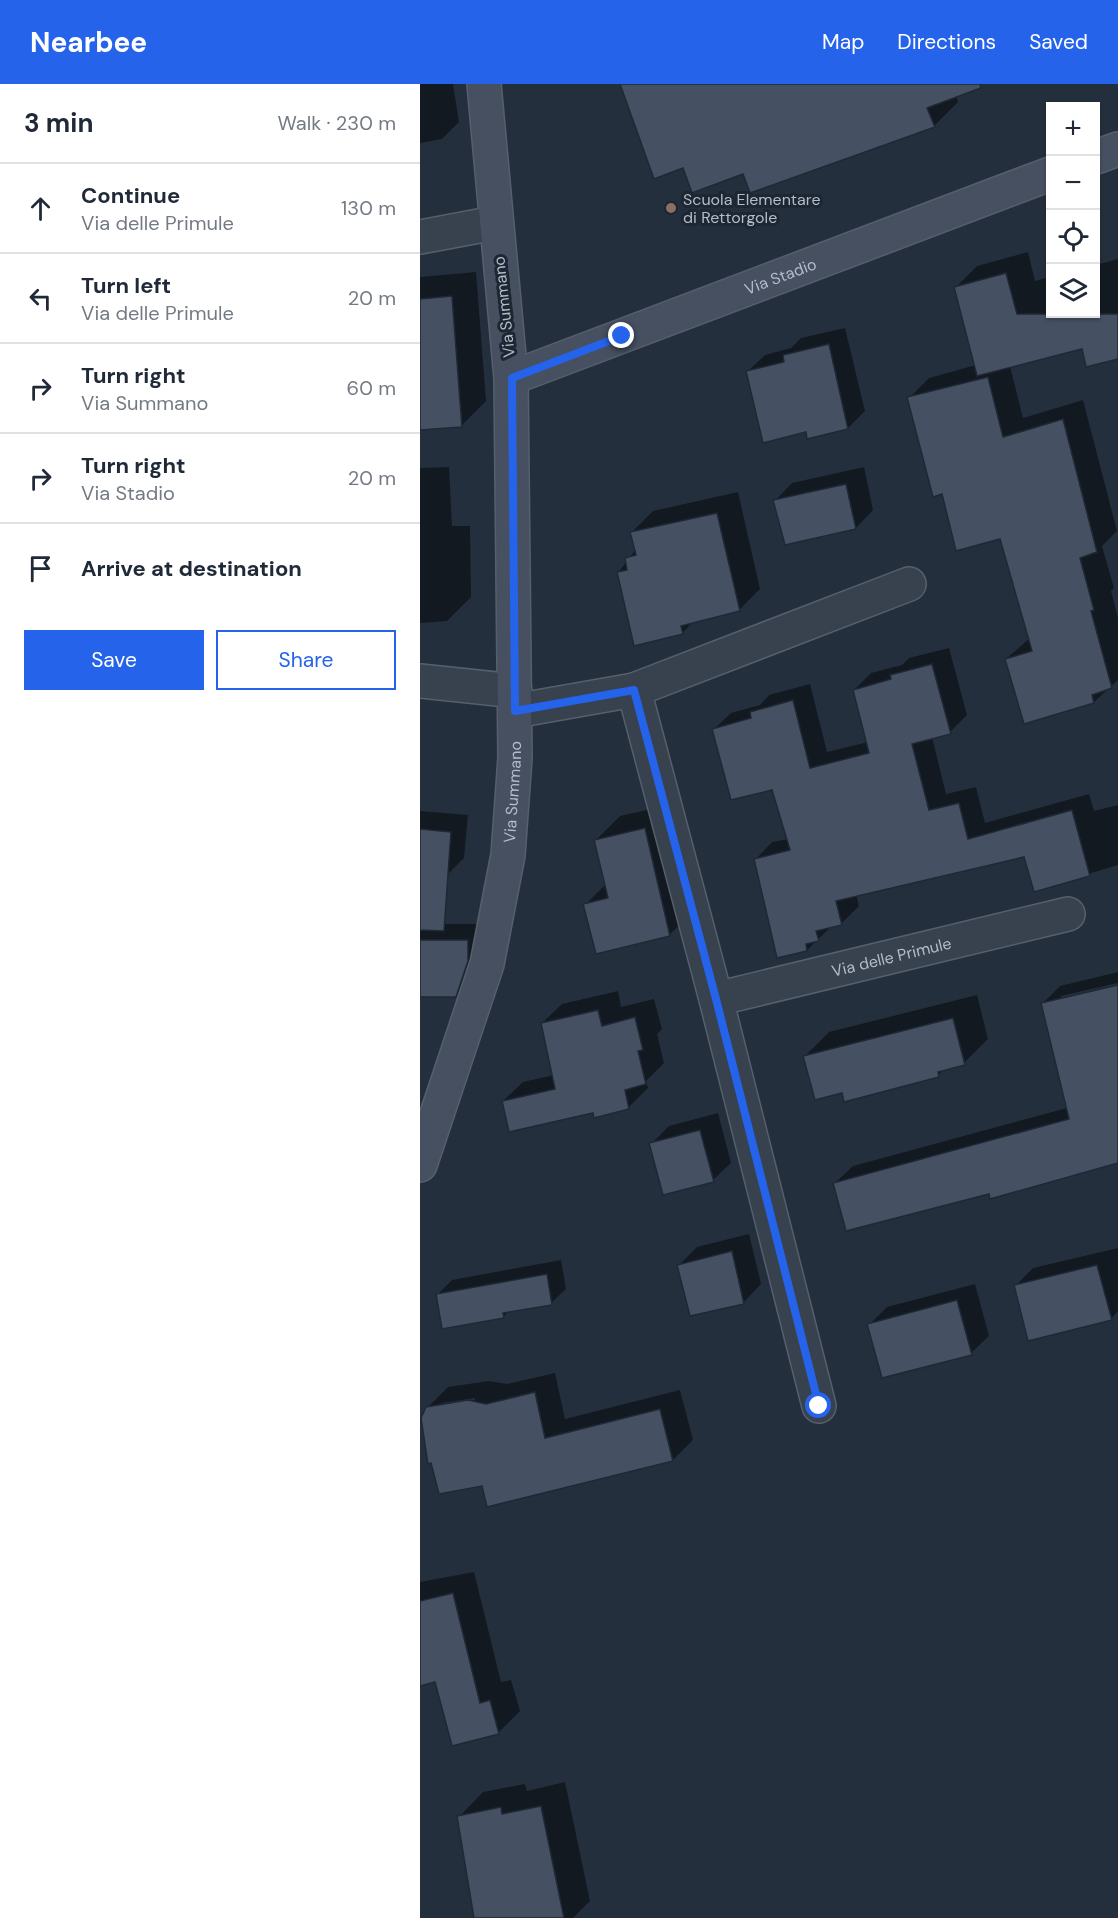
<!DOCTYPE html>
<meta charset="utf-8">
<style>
:root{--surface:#fff;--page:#f2f2f3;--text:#1f2937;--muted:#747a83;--line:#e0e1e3;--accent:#2563eb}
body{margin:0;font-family:"DM Sans",sans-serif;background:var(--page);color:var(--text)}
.controls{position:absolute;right:18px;top:18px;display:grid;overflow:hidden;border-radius:0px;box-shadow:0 2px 4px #0004}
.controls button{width:54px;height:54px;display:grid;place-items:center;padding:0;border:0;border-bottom:2px solid var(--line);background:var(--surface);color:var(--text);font:30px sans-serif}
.stop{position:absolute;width:18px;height:18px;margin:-14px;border:4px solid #2563eb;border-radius:50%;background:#fff}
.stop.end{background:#2563eb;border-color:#fff;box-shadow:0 2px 6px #0008}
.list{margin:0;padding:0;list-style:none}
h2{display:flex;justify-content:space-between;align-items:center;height:78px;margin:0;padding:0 24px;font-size:26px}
h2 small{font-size:20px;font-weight:400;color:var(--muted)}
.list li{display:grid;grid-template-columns:39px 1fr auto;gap:18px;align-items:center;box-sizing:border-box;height:90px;padding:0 24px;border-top:2px solid var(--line)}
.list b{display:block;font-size:22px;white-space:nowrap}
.list p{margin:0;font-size:20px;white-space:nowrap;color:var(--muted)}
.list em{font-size:20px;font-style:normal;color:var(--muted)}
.actions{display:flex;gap:12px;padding:18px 24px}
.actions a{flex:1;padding:14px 0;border:2px solid var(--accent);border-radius:0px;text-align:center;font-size:21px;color:var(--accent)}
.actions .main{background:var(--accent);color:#fff}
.icon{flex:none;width:33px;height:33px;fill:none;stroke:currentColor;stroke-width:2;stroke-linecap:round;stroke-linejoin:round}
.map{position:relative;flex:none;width:698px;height:1834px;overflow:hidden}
header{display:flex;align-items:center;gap:36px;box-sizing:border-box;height:84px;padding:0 30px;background:var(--accent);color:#fff}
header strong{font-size:28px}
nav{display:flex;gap:33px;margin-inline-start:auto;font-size:21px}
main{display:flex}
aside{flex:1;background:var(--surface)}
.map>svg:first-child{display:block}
.shadow{fill:#0007;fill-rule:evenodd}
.building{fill:#455162;stroke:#1f2835;stroke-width:1.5}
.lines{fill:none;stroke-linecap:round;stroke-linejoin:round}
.street-casing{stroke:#565f6c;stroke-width:36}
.secondary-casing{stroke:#565f6c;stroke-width:36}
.street{stroke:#38414e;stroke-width:33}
.secondary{stroke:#465061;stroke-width:33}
.route{stroke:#2563eb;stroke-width:8}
.education-dot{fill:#8d6e63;stroke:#1d2633;stroke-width:2}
.labels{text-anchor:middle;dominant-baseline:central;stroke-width:6;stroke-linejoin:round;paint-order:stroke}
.poi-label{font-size:16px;fill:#b4bcc9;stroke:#1d2633;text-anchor:start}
.street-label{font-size:16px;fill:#b4bcc9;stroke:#1d2633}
</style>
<header>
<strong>Nearbee</strong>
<nav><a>Map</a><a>Directions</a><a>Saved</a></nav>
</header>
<main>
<aside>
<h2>3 min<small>Walk · 230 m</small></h2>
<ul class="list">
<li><svg class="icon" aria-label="ahead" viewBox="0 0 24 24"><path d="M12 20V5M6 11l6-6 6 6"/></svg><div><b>Continue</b><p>Via delle Primule</p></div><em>130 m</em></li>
<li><svg class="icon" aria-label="left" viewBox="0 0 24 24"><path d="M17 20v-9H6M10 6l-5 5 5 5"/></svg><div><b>Turn left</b><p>Via delle Primule</p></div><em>20 m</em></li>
<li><svg class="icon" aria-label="right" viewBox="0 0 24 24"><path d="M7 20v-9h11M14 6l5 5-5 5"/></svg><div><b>Turn right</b><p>Via Summano</p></div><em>60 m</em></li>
<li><svg class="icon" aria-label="right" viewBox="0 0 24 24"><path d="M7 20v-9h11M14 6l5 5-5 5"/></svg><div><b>Turn right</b><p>Via Stadio</p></div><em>20 m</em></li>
<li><svg class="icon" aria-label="arrive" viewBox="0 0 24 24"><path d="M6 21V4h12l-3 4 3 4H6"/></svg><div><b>Arrive at destination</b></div></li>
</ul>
<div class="actions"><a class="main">Save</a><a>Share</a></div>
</aside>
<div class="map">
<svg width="698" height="1834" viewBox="0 0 698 1834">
<rect width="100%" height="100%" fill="#242f3e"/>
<g class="shadow">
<path d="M0,0H33L39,38L22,55L0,59Z"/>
<path d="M209,0H562L536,12L538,18L514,42L324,88L264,82Z"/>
<path d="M608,168L615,197L630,193V230H676V181L698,175V273L667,281L663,263L590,282L603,334L663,316L697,447L682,462L694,504L691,507L698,534V596L674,618L586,575L610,554L581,453L523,409L489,314L509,294L556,281L536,203L557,182Z"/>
<path d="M56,188L66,317L41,342L0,345V193Z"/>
<path d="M425,244L445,327L428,344L388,353L387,347L328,287L345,271L371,264L381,254Z"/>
<path d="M29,383L32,442H50L51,513L27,537L0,539V384Z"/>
<path d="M444,383L453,426L436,444L355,417L372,399Z"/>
<path d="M318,408L340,505L319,526L274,537L262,549L198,489L216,465L212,448L233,427Z"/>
<path d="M529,564L547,631L530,648L512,653L526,710L556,703L565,739L669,710L674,727L698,721V781L615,806L605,771L436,811L439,822L421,840L412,842L387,866L335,776L352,758L368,755L353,704L293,646L311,629L340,621L349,611L390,600L407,668L448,658L434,606L451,589L482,581L489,574Z"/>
<path d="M249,721L274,827L249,851L165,821L186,800L176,756L200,732Z"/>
<path d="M0,727L48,731L44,774L27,791L17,840H65L53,894L36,911H0Z"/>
<path d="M698,888V899L641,912V915L698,902V1079L571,1113L570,1108L415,1099L433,1082L647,1024L623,919L640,902Z"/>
<path d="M198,907L201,923L234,915L242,945L237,950L244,979L226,997L228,1004L208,1024L174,1028L83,1017L103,998L134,991L122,939L142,920Z"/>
<path d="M557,911L568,955L544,979L526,984L518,991L423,1007L385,972L409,948Z"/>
<path d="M298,1029L311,1079L293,1096L231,1060L249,1042Z"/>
<path d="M329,1150L341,1200L324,1218L271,1231L259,1181L277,1163Z"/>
<path d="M698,1164V1227L691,1235L595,1202L613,1184Z"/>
<path d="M141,1176L146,1205L131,1219L89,1227L83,1233L18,1210L32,1196Z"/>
<path d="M555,1200L569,1252L551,1269L449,1241L467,1223Z"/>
<path d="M135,1289L145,1335L260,1306L273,1356L253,1376L63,1400L7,1324L28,1303L69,1297L87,1300ZM55,1314V1316L22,1322V1319Z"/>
<path d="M54,1488L81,1598L91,1596L100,1627L78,1649L16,1597L0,1601V1498Z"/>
<path d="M145,1698L170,1817L153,1834H55L39,1733L63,1708L105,1700L107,1707Z"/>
</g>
<g class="building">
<path d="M200,0H560L561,4L507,24L515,43L330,109L323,90L272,109L263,84L234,95Z"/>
<path d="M586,189L597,230H698V275L666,283L662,265L557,292L534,203Z"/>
<path d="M32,212L42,343L0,346V215Z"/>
<path d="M409,260L428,345L387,355L386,348L343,359L326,287L364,278L363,271Z"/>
<path d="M568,293L583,353L643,335L677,468L660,474L674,526L671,527L692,604L672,611L674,619L604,640L585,575L612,567L580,455L536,467L522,410L513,413L487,313Z"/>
<path d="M426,400L436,445L365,461L353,416Z"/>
<path d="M297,429L320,527L261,542L263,550L214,562L197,488L207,486L205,474L216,471L210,448Z"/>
<path d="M512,580L531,650L492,660L509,726L539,719L548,755L652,726L670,792L614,808L604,773L416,817L422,841L396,847L399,857L386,860L387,867L357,874L334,775L370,766L352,706L311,716L292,645L331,634L330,628L373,616L390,684L449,669L433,606L471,595L470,591Z"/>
<path d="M225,744L250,852L176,870L163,820L188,814L174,756Z"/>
<path d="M0,745L31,748L24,847L0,846Z"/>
<path d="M0,856H48V877L36,913H0Z"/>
<path d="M698,901V1079L570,1115L569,1110L426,1147L413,1099L649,1035L621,919Z"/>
<path d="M178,926L182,942L215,933L223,966L218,967L226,1000L205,1006L209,1025L174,1034L173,1029L89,1048L82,1017L135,1005L121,939Z"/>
<path d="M533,934L545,981L518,988L519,993L424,1018L422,1009L395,1016L383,972Z"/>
<path d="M280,1046L294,1098L243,1111L229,1059Z"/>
<path d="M312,1167L324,1220L270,1232L257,1181Z"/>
<path d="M677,1181L692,1236L608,1257L594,1201Z"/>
<path d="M127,1190L132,1221L83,1229L84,1234L22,1245L16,1210Z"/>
<path d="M537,1216L552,1271L462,1294L447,1240Z"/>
<path d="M115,1308L125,1354L240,1325L253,1377L67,1423L62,1402L19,1410L11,1379L8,1380L1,1334L6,1323L48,1316L66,1320Z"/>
<path d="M33,1509L60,1619L70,1616L79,1650L32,1662L15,1598L0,1602V1517Z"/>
<path d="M121,1722L144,1834H54L37,1732L81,1723L82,1730Z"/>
</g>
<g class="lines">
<defs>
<g id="street">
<path d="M0,153L75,139"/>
<path d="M0,597L95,607"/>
<path d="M214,606L489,500"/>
<path id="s1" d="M95,627L214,606L296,915L648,830"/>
<path d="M296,915L399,1322"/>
</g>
<g id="secondary">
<path d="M676,73L698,65"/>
<path id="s2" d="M91,294L630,90"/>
<path id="s3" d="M0,1081L67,880L88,771L95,674L91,294L64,0"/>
</g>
</defs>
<use href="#street" class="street-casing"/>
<use href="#secondary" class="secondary-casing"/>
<use href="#street" class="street"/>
<use href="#secondary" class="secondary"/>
</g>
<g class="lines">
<path class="route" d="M202,252L92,294L95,627L214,606L296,915L399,1322"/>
</g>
<circle class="education-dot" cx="251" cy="124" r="6"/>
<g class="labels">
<g class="poi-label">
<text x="263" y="115">Scuola Elementare<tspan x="263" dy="18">di Rettorgole</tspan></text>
</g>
<g class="street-label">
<text stroke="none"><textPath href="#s2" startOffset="288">Via Stadio</textPath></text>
<text transform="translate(84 223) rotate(-96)">Via Summano</text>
<text stroke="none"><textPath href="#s3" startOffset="386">Via Summano</textPath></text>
<text stroke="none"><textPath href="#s1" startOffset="621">Via delle Primule</textPath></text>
</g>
</g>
</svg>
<div class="controls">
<button>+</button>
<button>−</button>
<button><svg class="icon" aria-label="locate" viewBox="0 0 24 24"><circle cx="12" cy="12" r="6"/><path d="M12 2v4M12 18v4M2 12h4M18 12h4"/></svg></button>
<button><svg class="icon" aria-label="layers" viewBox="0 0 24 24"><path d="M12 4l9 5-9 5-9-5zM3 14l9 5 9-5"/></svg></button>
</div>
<div class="stop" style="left:399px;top:1322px"></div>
<div class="stop end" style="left:202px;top:252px"></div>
</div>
</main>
